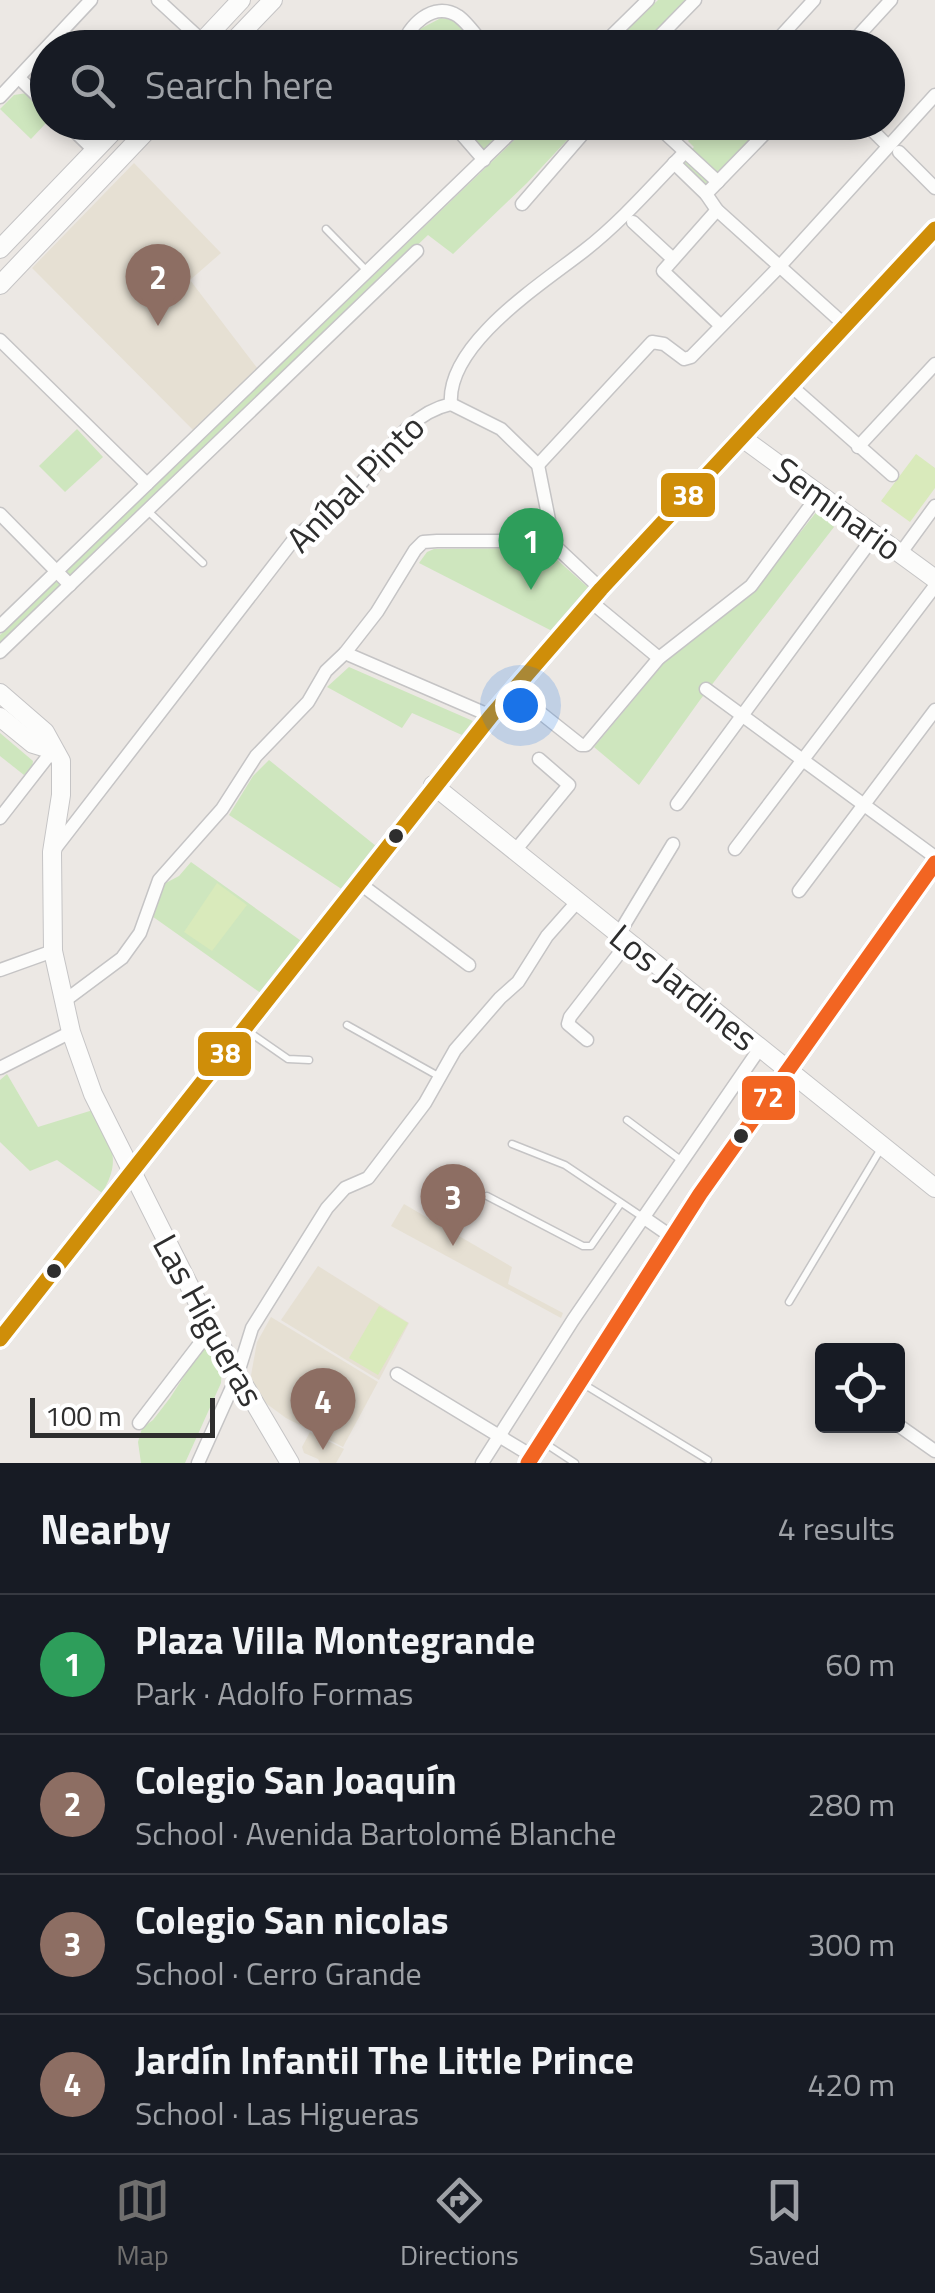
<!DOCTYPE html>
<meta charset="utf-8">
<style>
:root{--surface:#171b24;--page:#20242c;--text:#f1f3f6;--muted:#9ea1a6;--line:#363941;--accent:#706f6e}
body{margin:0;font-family:"Titillium Web",sans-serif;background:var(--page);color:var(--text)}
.controls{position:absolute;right:30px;bottom:30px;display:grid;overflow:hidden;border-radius:10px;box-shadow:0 5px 15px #0003}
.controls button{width:90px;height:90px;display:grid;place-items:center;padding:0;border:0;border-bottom:2px solid var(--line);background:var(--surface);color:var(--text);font:50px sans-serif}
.scale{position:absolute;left:30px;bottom:25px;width:185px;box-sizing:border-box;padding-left:10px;border:5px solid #2e2e2e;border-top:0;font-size:28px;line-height:35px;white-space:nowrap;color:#2e2e2e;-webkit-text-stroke:8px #fff;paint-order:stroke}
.you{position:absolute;left:520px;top:705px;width:35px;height:35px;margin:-25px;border:8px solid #fff;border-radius:50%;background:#1a73e8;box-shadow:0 0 0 15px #1a73e833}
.badge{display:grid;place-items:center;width:65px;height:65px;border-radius:50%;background:var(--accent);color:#fff;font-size:32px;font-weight:700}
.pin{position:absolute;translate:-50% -82px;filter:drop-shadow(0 2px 5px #0008)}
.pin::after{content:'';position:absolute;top:52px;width:35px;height:30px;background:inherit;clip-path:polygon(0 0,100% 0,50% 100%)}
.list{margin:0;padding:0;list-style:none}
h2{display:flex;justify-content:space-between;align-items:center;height:130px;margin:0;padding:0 40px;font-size:42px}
h2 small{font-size:32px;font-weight:400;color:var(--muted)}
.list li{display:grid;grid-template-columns:65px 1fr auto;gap:30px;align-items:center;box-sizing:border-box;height:140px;padding:0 40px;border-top:2px solid var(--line)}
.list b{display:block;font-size:38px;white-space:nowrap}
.list p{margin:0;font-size:32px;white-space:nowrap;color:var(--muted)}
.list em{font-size:32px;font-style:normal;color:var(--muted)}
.icon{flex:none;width:55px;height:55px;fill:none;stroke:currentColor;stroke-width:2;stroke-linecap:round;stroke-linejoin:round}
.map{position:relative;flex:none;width:935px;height:1463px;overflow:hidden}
.search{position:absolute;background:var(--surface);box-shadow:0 5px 15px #0003;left:30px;right:30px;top:30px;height:110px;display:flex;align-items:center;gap:25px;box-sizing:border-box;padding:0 35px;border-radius:55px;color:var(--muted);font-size:38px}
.sheet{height:690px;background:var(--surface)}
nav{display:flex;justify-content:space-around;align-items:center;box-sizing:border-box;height:140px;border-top:2px solid var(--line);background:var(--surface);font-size:28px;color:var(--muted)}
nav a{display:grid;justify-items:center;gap:5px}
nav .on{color:var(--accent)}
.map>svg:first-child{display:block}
.education{fill:#e6e0d3}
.green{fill:#cee6be}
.pitch{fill:#d9eabb}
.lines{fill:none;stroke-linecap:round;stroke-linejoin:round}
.service-casing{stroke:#c5c4c5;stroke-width:9}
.minor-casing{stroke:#c5c4c5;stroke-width:15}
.tertiary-casing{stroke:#c5c4c5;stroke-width:20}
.secondary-casing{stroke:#c5c4c5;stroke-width:20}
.primary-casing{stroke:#c6c5c4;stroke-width:22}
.service{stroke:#fcfcfb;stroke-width:6}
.minor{stroke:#fcfcfb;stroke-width:12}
.tertiary{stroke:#fcfcfb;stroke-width:18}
.secondary{stroke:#fcfcfb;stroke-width:18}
.primary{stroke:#e8e4d6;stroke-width:20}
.bus-1-casing{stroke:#fff;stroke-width:22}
.bus-2-casing{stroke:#fff;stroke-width:22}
.bus-1{stroke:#cf8e09;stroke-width:15}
.bus-2{stroke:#f26522;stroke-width:15}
.bus-dot{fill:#2e2e2e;stroke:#fff;stroke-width:4}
.labels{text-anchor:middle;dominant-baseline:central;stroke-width:9;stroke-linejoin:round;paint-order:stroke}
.street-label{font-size:35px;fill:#2e2e2e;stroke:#fff}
.line-badge{stroke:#fff;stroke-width:4}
.badge-label{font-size:28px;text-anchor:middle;font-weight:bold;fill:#fff}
</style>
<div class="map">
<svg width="935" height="1463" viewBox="0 0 935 1463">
<rect width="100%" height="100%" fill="#ece8e4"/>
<g class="education">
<path d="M134,163L221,253L190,280L261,373L199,436L32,268Z"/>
<path d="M404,1204L512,1267L508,1284L563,1313L561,1318L391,1226Z"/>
<path d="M318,1266L409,1323L379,1380L281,1320Z"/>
<path d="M271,1317L378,1382L343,1447L286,1418L260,1399L250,1381L257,1342Z"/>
<path d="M310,1432L344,1449L336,1463H320L318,1459L304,1453L302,1447Z"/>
</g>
<g class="green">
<path d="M658,0H687L642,47L609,48Z"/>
<path d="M441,18L453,20L478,47L409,48L420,29Z"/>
<path d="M27,93L47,112V122L31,139L0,109L14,95Z"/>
<path d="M456,123H514L483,154Z"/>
<path d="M532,123H583L527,183L453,254L428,235L0,645V635Z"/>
<path d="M705,123H755L762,129L706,189L678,163L694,147L688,141Z"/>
<path d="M77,429L103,457L65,492L39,466Z"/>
<path d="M817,511L834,527L700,700L639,785L594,747L664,663L755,590Z"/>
<path d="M544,548L592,591L556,633L419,563L427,552L434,549Z"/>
<path d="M349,667L473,721L462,735L412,713L402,728L327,687Z"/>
<path d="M0,733L33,761L32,768L24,775L0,756Z"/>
<path d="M269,760L376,846L343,890L229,815L253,776Z"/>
<path d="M191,862L304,943L262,994L149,914L158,887L179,876Z"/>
<path d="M7,1074L38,1127L93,1110C109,1143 124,1157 102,1193L57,1160L30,1171L0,1142V1080Z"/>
<path d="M206,1342L222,1365L221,1383L185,1463H141L138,1442L142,1428L153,1420L170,1398Z"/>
</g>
<g class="pitch">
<path d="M916,454L935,468V488L910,522L881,501Z"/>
<path d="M217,883L247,905L212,951L184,932Z"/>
<path d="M379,1306L408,1323L378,1375L349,1358Z"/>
</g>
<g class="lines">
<defs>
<g id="service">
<path d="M326,229L367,271"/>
<path d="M149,512L203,563"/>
<path d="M347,1025L440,1077"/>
<path d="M249,1032L288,1059L309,1060"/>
<path d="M627,1120L682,1161"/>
<path d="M512,1144L565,1165L641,1216"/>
<path d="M487,1196L583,1246H591L621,1203"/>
<path d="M789,1302L882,1147"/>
<path d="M585,1385L708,1460"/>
<path d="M543,1442L575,1463"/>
</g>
<g id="minor">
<path d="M158,0L210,48"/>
<path d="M401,48C408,26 433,0 458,16C468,23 478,38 486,48"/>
<path d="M599,48L648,0"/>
<path d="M648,48L695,0"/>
<path d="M770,48L814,0"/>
<path d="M847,48L891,0"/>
<path d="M19,78L48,106"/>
<path d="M0,97L91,0"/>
<path d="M65,122L94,150"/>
<path d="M451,122L484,160"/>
<path d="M653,122L718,182"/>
<path d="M864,122L887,145"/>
<path d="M899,152L935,188"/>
<path d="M674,163L706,194L717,210L847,327"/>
<path d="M706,194L776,122"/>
<path d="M522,204L593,122"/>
<path d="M717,210L663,271L720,325"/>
<path d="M633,222L673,259"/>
<path d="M0,340L147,484"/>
<path d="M790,385L892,475"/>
<path d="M451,404L501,429L538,465L554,545L601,589"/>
<path d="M858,447L935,364"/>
<path d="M538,465L652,342L664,344L684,359L691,357L780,266L935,95"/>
<path d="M0,514L70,585"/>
<path d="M900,554L935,506"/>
<path d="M590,601L659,658"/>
<path d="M0,626L522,122"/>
<path d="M0,652L417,251"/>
<path d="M345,653L491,716"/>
<path d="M706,689L935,857"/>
<path d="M513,691L581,745H586L659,658L751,586L819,494"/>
<path d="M677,804L875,535"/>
<path d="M0,818L53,750"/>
<path d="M735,849L935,586"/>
<path d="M54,850L295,538C309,524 325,517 340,505C379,472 398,416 451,404C446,344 543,283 585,250C621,222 653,185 685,152"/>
<path d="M514,852L569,785L539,759"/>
<path d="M359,883L469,965"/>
<path d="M799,891L935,710"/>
<path d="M618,935L673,844"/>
<path d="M0,970L53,951"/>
<path d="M63,1002L122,958L140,933L159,880L222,809L256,756L308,702L326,671L345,653L377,612L415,550L423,542L437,541H531L554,545"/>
<path d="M587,1040L568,1024L570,1017L628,942"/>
<path d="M0,1068L71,1032"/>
<path d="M643,1217L672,1237"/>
<path d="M397,1374L532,1456"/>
<path d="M139,1423L211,1329"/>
<path d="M898,1425L935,1451"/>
<path d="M198,1463L237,1376L252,1328L327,1208L345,1188L368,1178L425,1103L455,1050L500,998L518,982L547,936L577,902"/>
<path d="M482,1463L573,1320L760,1048"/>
</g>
<g id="tertiary">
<path d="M741,437L935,579"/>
<path d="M433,785L935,1188"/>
</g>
<g id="secondary">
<path d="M196,48L241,0"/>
<path d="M227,48L273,0"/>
<path d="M0,249L122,122"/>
<path d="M0,285L155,122"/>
<path d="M0,693L45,732L61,761V795L52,852L53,951L71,1032L93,1094L211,1329L290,1463"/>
<path d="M0,717L33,744L53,750"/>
</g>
<g id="primary">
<path d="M0,1339L491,716L601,589L935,229"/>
<path d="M528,1463L700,1194L935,863"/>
</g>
</defs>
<use href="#service" class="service-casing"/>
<use href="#minor" class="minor-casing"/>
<use href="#tertiary" class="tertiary-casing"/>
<use href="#secondary" class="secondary-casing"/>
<use href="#primary" class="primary-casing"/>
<use href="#service" class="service"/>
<use href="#minor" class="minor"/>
<use href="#tertiary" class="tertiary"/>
<use href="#secondary" class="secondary"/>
<use href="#primary" class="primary"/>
<defs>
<path id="bus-1" d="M0,1339L491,716L601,589L935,229"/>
<path id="bus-2" d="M528,1463L700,1194L935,863"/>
</defs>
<use href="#bus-1" class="bus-1-casing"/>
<use href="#bus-2" class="bus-2-casing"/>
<use href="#bus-1" class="bus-1"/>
<use href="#bus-2" class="bus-2"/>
</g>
<g class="bus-dot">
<circle cx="396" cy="836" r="9"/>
<circle cx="741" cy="1136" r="9"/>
<circle cx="54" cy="1271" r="9"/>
</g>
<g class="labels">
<g class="street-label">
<text transform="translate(355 483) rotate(-45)">Aníbal Pinto</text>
<text transform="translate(838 508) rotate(36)">Seminario</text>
<text transform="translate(684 987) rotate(39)">Los Jardines</text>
<text transform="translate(209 1320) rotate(61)">Las Higueras</text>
</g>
</g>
<g class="line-badge">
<rect x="659" y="471" width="58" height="48" rx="10" fill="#cf8e09"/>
<rect x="196" y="1030" width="57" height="48" rx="10" fill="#cf8e09"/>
<rect x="740" y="1074" width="57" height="48" rx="10" fill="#f26522"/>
</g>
<g class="badge-label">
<text x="688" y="505">38</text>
<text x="225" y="1063">38</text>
<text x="768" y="1107">72</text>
</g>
</svg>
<div class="controls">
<button><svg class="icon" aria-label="locate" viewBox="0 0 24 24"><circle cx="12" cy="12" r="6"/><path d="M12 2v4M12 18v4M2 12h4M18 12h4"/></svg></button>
</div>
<div class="scale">100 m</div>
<div class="you"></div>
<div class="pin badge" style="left:531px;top:590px;background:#2e9e5b">1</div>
<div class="pin badge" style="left:158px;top:326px;background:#8d6e63">2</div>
<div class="pin badge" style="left:453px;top:1246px;background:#8d6e63">3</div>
<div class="pin badge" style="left:323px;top:1450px;background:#8d6e63">4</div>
<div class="search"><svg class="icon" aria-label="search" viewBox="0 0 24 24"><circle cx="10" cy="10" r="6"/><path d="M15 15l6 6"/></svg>Search here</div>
</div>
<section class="sheet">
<h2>Nearby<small>4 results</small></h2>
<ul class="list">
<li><span class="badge" style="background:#2e9e5b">1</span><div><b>Plaza Villa Montegrande</b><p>Park · Adolfo Formas</p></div><em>60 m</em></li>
<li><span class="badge" style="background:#8d6e63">2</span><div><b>Colegio San Joaquín</b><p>School · Avenida Bartolomé Blanche</p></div><em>280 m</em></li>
<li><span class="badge" style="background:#8d6e63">3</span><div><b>Colegio San nicolas</b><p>School · Cerro Grande</p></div><em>300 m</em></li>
<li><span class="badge" style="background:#8d6e63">4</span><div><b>Jardín Infantil The Little Prince</b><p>School · Las Higueras</p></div><em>420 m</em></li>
</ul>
</section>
<nav>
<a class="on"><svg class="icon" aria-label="map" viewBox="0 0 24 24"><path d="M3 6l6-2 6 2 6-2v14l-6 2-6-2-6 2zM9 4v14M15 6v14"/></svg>Map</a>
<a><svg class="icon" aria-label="directions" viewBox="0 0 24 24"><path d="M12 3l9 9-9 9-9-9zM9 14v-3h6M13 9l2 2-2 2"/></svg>Directions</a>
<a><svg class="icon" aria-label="saved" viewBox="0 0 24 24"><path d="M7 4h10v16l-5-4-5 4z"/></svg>Saved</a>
</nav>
